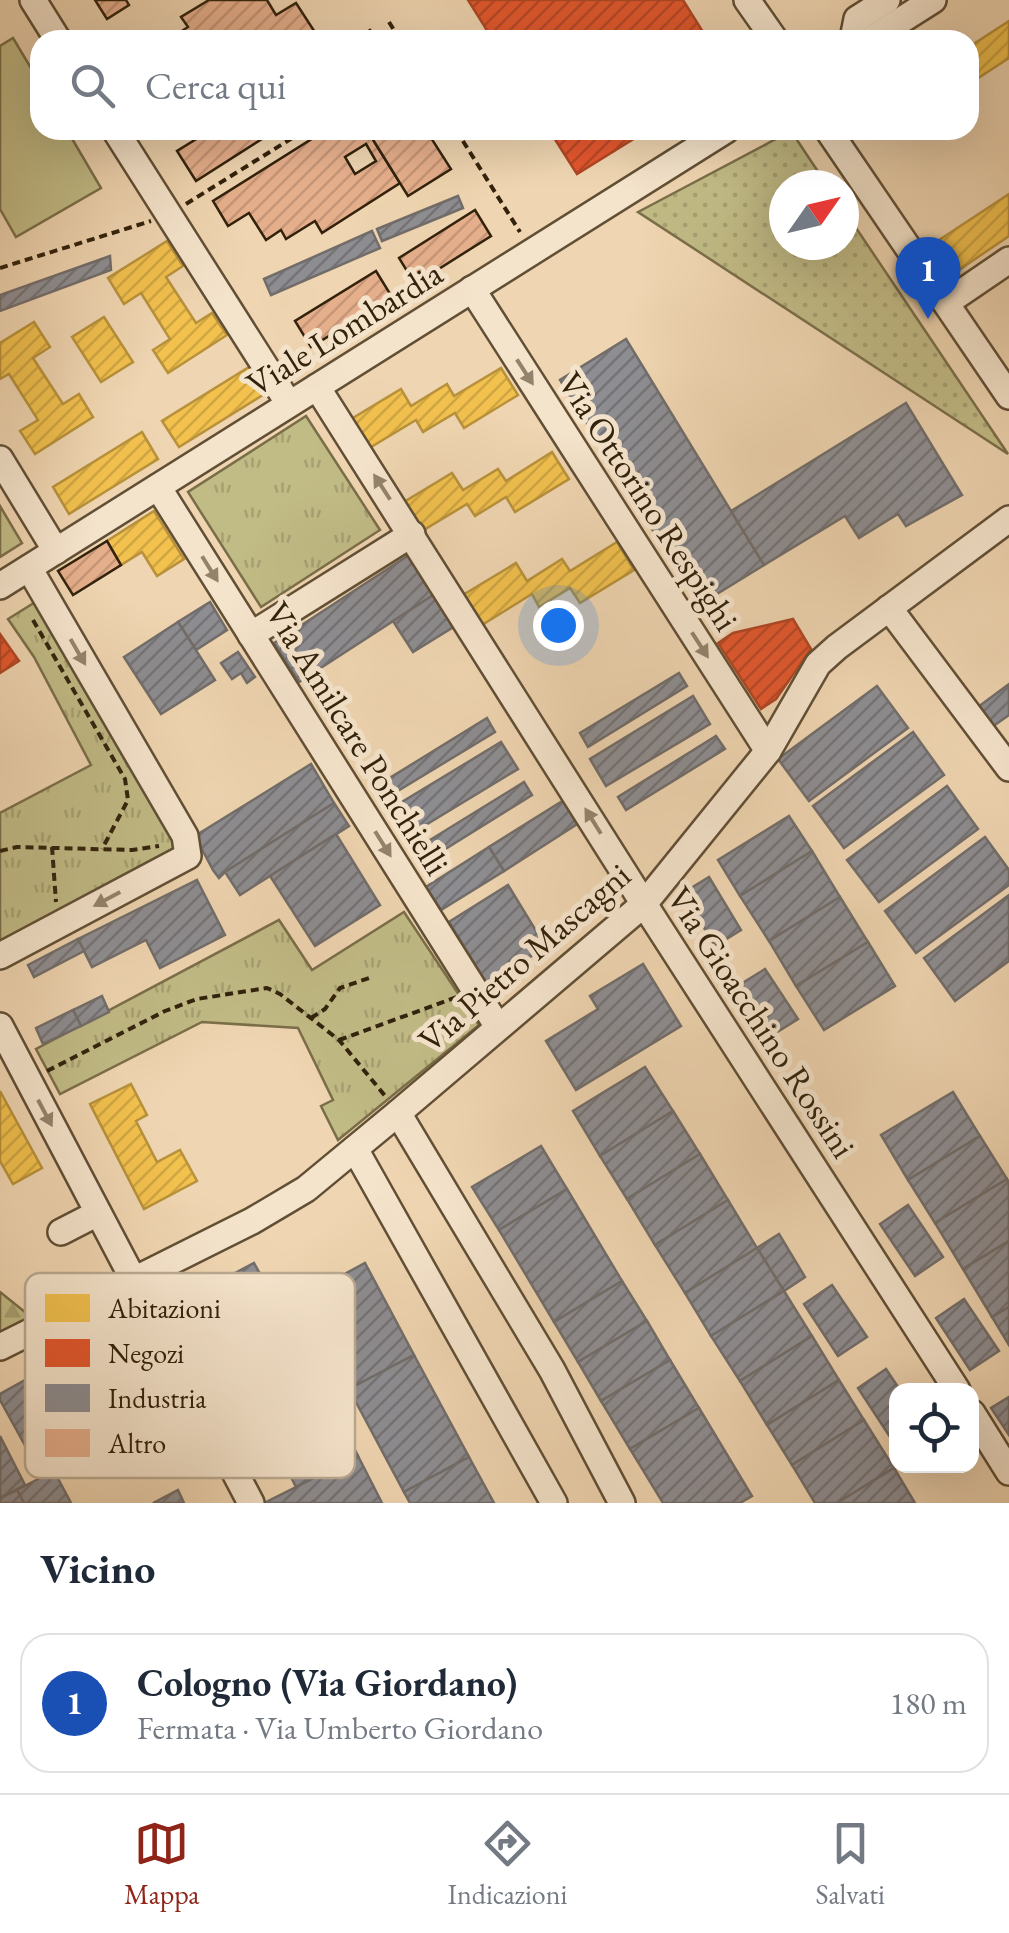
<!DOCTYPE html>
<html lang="it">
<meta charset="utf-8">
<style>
:root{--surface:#fff;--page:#f6f6f7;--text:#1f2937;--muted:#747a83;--line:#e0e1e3;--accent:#8f2418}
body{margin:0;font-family:"EB Garamond",serif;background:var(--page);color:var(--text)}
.controls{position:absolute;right:30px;bottom:30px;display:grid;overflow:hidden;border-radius:20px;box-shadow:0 10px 40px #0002}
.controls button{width:90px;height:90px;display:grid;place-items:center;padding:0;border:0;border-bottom:2px solid var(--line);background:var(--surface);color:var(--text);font:50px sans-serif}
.compass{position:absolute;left:769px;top:170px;width:90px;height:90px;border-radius:50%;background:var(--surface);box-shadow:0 10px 40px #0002;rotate:56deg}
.you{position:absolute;left:558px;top:625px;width:35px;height:35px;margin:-25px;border:8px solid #fff;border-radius:50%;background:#1a73e8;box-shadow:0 0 0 15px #1a73e833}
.badge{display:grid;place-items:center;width:65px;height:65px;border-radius:50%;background:var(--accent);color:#fff;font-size:32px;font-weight:700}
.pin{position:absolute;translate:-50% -82px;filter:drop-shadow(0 2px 5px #0008)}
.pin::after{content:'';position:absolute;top:52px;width:35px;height:30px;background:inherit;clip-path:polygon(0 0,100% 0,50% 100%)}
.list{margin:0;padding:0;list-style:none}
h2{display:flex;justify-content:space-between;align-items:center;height:130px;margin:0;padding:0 40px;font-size:42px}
h2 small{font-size:32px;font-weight:400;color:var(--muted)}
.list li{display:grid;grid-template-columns:65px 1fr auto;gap:30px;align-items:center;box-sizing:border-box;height:140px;margin:0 20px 20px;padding:0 20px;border:2px solid var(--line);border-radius:30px}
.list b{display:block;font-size:38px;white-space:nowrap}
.list p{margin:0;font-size:32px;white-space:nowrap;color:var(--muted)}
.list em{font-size:32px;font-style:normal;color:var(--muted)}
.icon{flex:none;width:55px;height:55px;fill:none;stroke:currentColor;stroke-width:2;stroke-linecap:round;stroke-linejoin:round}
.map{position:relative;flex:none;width:1009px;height:1503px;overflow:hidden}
.search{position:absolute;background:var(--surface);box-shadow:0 10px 40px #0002;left:30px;right:30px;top:30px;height:110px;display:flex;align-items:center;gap:25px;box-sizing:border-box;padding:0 35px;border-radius:30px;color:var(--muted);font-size:38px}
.sheet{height:290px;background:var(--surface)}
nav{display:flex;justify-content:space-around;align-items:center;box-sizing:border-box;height:140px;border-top:2px solid var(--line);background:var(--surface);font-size:28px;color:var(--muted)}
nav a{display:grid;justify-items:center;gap:5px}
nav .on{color:var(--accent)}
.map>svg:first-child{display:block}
.grass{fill:url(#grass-dots);stroke:#7a6e49;stroke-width:2.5}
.forest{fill:url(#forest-firs);stroke:#7a6e49;stroke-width:2.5}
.park{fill:url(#park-tufts);stroke:#7a6e49;stroke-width:2.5}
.garden{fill:#c1bb86;stroke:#7a6e49;stroke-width:2.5}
.homes{fill:url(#homes-hatch);stroke:#b8913a;stroke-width:2.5}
.shops{fill:url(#shops-hatch);stroke:#af4724;stroke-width:2.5}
.industry{fill:url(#industry-hatch);stroke:#726d6a;stroke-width:2.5}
.building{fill:url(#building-hatch);stroke:#32220c;stroke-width:2.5;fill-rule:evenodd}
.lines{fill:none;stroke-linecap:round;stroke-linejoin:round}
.minor-casing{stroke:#614f35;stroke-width:30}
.path{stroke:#32220c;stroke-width:4;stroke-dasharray:8 5;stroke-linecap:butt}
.minor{stroke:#f5e4cc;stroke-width:25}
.oneway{fill:#94836c}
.labels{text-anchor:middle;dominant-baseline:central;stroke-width:10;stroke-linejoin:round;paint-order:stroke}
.street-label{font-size:35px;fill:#32220c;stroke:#f5e4cc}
.key{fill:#f5e4cc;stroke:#baaa92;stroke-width:2.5}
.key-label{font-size:28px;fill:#32220c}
</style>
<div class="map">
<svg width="1009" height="1503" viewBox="0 0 1009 1503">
<defs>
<pattern id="grass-dots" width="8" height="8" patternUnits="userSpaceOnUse" patternTransform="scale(2.5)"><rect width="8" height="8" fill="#c1bb86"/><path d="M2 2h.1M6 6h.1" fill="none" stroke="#a6a072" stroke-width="1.8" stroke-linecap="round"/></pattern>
<pattern id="forest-firs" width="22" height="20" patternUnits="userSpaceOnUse" patternTransform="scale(2.5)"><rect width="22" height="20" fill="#c1bb86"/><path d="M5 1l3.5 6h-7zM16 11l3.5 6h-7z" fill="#a6a072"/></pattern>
<pattern id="park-tufts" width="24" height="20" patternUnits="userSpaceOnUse" patternTransform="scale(2.5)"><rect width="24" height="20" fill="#c1bb86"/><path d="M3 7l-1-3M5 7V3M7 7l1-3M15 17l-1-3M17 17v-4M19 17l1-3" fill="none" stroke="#a6a072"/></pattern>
<pattern id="homes-hatch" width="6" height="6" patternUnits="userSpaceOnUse" patternTransform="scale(2.5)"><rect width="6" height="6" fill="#f2c14e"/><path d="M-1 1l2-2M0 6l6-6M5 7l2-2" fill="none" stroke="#d0a643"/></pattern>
<pattern id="shops-hatch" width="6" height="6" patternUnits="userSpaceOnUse" patternTransform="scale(2.5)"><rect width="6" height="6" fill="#e4572e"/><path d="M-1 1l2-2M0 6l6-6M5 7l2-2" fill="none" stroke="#b94826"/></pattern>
<pattern id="industry-hatch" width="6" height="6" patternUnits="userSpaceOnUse" patternTransform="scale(2.5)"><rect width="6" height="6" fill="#8d8d92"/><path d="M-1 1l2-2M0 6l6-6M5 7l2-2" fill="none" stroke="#747376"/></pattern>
<pattern id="building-hatch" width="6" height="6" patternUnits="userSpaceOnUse" patternTransform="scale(2.5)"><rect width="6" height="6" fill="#e6af8c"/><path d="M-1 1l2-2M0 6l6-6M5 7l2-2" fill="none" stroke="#c69678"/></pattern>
</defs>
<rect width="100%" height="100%" fill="#efd5b1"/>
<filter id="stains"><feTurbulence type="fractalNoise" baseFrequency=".002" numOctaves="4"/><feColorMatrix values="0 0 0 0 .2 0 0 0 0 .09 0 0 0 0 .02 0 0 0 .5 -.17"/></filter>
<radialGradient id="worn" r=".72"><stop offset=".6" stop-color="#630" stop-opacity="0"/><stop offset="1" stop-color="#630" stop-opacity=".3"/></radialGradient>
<path class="grass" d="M791,131L827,185H784V245H844V210L1008,454L638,212Z"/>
<path class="forest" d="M0,1292L36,1321L0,1337Z"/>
<g class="park">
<path d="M306,416L380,530L261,607L188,492Z"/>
<path d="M0,506L22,543L0,557Z"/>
<path d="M37,601L175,827L174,848L0,941V813L91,765L34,657L8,619Z"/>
<path d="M404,912L479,1025L338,1140L321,1106L333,1100L298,1028L202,1022L60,1094L36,1049L279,920L312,970Z"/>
</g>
<path class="garden" d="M13,38L40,83V130H67L101,188L16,237L0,209V46Z"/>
<g class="homes">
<path d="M1009,21V58L969,84V47Z"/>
<path d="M1009,194V236L959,270L939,240Z"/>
<path d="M167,241L183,266L166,277L196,323L212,313L227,335L168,373L153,350L170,339L141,293L124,304L108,278Z"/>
<path d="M104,317L133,362L101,382L72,337Z"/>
<path d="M34,322L50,347L33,358L63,404L79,394L93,417L35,454L20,431L38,420L9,374L0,379V343Z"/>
<path d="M249,367L266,393L179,447L162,421Z"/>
<path d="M501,368L518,395L464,428L455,413L423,432L416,420L366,450L348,421L401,389L411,406L447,384L454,396Z"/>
<path d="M142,432L158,459L69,514L53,487Z"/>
<path d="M552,452L569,479L515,512L506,497L475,516L467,504L417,534L399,505L452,473L463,490L498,469L506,481Z"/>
<path d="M154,511L184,559L157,576L142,552L121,565L107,541Z"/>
<path d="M617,542L634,570L580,603L570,588L539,607L532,594L482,625L463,595L516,563L527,581L562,559L570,571Z"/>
<path d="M131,1084L147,1115L136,1121L157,1162L180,1150L197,1181L144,1209L90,1104Z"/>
<path d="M0,1091L42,1168L13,1184L0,1161Z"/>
</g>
<g class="shops">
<path d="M468,0H683L708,40H493Z"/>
<path d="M549,130H648L577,174Z"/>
<path d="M793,619L811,649L776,699L761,709L718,643L733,633Z"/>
<path d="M0,634L19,661L0,673Z"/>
</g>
<g class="industry">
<path d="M458,196L463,208L382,241L377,229Z"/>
<path d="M372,231L380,248L271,295L264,279Z"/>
<path d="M110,256L111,270L0,311V295Z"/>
<path d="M626,339L764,565L699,605L560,380Z"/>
<path d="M906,403L962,495L906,526L898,514L859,538L845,516L764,565L731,511Z"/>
<path d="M409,555L435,594L299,682L274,643Z"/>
<path d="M435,594L455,626L413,652L393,621Z"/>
<path d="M210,602L227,630L196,650L178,622Z"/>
<path d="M178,622L215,680L161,714L124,657Z"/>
<path d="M238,652L255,677L247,683L241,673L232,679L221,663Z"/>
<path d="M679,673L687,686L588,747L580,733Z"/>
<path d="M1009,684V715L992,727L978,707Z"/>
<path d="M877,686L908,728L809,801L778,759Z"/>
<path d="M693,696L710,724L606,786L590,759Z"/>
<path d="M487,718L495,732L396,792L388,779Z"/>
<path d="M913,732L944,775L844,848L813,806Z"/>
<path d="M716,736L725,749L626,810L618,797Z"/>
<path d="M501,742L518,769L414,832L397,805Z"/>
<path d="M311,764L334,803L225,872L219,878L213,870L195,836Z"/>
<path d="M524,782L532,795L434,856L425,843Z"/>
<path d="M947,786L978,829L879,902L847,860Z"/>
<path d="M564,800L579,823L504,871L489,847Z"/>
<path d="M334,803L349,826L240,895L225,872Z"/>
<path d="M789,816L812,851L740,896L718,860Z"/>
<path d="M336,834L380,905L315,946L270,876Z"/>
<path d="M985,837L1009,870V885L916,953L885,911Z"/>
<path d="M489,847L504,871L441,910L426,887Z"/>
<path d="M812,851L840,897L769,941L740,896Z"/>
<path d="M709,877L741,930L715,946L683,893Z"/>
<path d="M197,880L225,935L160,968L146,940L92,967L78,939Z"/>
<path d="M508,885L546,947L487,984L449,922Z"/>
<path d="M1009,895V961L955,1001L924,958Z"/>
<path d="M840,897L868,942L796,986L769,941Z"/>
<path d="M78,939L84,951L34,977L28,965Z"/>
<path d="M868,942L895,986L824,1030L796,986Z"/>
<path d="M643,964L681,1026L576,1090L546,1041L598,1009L590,996Z"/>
<path d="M765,969L798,1019L774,1034L741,984Z"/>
<path d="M102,996L109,1012L81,1026L73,1010Z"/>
<path d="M73,1010L81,1026L43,1044L36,1028Z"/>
<path d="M645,1067L673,1111L600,1156L573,1111Z"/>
<path d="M953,1092L980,1136L908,1180L881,1135Z"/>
<path d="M673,1111L700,1154L627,1199L600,1156Z"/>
<path d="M980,1136L1007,1179L935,1223L908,1180Z"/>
<path d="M541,1146L567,1189L499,1230L472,1187Z"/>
<path d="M700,1154L728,1200L655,1245L627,1199Z"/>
<path d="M1007,1179L1009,1183V1241L963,1269L935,1223Z"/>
<path d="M567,1189L622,1281L554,1322L499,1230Z"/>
<path d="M728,1200L757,1248L685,1293L655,1245Z"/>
<path d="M908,1205L943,1257L915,1276L880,1224Z"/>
<path d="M779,1234L805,1277L784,1291L757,1248Z"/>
<path d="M1009,1241V1307L992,1317L963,1269Z"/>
<path d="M757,1248L784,1291L711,1336L685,1293Z"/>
<path d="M254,1263L280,1310L211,1347L186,1299Z"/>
<path d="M365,1263L414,1355L349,1389L300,1298Z"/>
<path d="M622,1281L647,1321L578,1362L554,1322Z"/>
<path d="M832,1285L867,1337L838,1356L804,1304Z"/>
<path d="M784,1291L812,1336L740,1381L711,1336Z"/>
<path d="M964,1299L999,1351L970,1370L936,1318Z"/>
<path d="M1009,1307V1345L992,1317Z"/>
<path d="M647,1321L670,1360L601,1401L578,1362Z"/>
<path d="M115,1330L156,1403L38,1469L0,1400V1394Z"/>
<path d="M812,1336L839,1380L767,1425L740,1381Z"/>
<path d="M414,1355L469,1457L404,1492L349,1389Z"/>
<path d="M670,1360L699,1408L630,1449L601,1401Z"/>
<path d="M886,1369L900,1390H896V1437L892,1440L858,1388Z"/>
<path d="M839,1380L864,1420L792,1465L767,1425Z"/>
<path d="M1009,1397V1435L991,1408Z"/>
<path d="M699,1408L752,1496L740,1503H663L630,1449Z"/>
<path d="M340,1420L358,1456L296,1487L278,1451Z"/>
<path d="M864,1420L894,1468L837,1503H815L792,1465Z"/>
<path d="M0,1436L25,1485L0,1498Z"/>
<path d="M358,1456L382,1503H315L314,1501L310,1503H264Z"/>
<path d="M469,1457L494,1503H410L404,1492Z"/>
<path d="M894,1468L915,1503H837Z"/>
<path d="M54,1471L71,1503H24L17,1490Z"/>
<path d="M17,1490L24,1503H0V1498Z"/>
<path d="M178,1490L184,1503H153Z"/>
</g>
<g class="building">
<path d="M95,0H126L129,5L107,19Z"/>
<path d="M209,0H267L276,15L296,3L320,40H303L300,36L293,40H168L188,27L181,17Z"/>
<path d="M370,30L376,40H354Z"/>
<path d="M211,130H276L196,181L177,151Z"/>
<path d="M326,130H367L400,183L322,233L315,221L286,239L281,230L266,240L249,213L228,226L213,201ZM366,144L376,161L355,174L345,157Z"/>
<path d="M367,130H426L451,169L408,196Z"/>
<path d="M475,210L491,236L415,284L399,258Z"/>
<path d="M376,271L392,297L311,347L295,321Z"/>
<path d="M107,541L121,565L73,595L58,571Z"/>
</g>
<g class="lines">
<defs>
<g id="minor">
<path d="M33,0L58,40"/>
<path d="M747,0L775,40"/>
<path d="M857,40L854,34L857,19L887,0"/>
<path d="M870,40L933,0"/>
<path d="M115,130L289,404"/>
<path d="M828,130L1009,396"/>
<path d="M472,289L768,751"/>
<path d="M946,303L1009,260"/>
<path d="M317,387L644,904L957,1390"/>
<path d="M0,459L56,551"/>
<path d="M158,487L498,1027"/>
<path d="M0,586L726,130"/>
<path d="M889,608L1009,768"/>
<path d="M251,635L412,534"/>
<path d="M0,956L188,856L185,836L29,568"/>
<path d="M0,1026L251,1503"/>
<path d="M398,1113L552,1370L622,1503"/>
<path d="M355,1149L554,1503"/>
<path d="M61,1232L98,1213"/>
<path d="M0,1347L252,1221L306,1189L398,1113L644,904L768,751L818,664L837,647L1009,519"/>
<path d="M972,1413L1009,1472"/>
</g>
</defs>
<use href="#minor" class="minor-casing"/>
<g class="path">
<path d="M389,22L400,40"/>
<path d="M456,130L520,232"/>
<path d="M186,204L305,130"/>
<path d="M0,268L151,221"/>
<path d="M33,620L125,779L128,800L102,849"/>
<path d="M52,847L56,902"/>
<path d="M0,851L17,847L132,850L159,846"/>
<path d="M311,1018L325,1009L340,988L369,978"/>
<path d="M339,1040L457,997"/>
<path d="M47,1071L165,1011L197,999L267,988L280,994L339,1040L386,1097"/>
</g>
<use href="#minor" class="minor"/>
</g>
<defs><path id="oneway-solid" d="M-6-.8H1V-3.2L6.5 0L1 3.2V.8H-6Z" transform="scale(2.5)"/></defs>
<g class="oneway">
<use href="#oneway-solid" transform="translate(525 372) rotate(57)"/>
<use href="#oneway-solid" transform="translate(382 487) rotate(-123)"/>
<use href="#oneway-solid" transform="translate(210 569) rotate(58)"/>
<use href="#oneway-solid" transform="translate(700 645) rotate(57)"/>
<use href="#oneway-solid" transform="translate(78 652) rotate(60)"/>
<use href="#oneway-solid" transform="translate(593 821) rotate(-122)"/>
<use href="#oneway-solid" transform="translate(383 844) rotate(58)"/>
<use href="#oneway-solid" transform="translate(107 899) rotate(152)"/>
<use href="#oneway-solid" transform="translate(45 1113) rotate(62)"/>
</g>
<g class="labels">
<g class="street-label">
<text transform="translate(344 328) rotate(-32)">Viale Lombardia</text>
<text transform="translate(649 501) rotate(57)">Via Ottorino Respighi</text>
<text transform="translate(358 738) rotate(58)">Via Amilcare Ponchielli</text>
<text transform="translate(524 957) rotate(-41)">Via Pietro Mascagni</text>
<text transform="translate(762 1022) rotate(57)">Via Gioacchino Rossini</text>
</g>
</g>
<rect x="25" y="1273" width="330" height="205" rx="15" class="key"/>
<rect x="45" y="1294" width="45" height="28" fill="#f2c14e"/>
<rect x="45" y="1339" width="45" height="28" fill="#e4572e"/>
<rect x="45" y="1384" width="45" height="28" fill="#8d8d92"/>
<rect x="45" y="1429" width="45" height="28" fill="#e6af8c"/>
<g class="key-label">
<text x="108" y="1318">Abitazioni</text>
<text x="108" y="1363">Negozi</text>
<text x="108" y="1408">Industria</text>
<text x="108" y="1453">Altro</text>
</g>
<rect width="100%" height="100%" filter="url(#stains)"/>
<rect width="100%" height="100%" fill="url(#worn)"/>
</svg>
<div class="controls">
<button><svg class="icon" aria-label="locate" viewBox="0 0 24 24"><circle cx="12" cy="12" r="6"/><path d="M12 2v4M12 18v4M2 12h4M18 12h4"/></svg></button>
</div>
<svg class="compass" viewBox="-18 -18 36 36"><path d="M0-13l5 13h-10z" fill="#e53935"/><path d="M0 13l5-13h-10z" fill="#747a83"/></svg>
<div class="you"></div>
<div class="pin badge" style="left:928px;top:319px;background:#1a4fb4">1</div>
<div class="search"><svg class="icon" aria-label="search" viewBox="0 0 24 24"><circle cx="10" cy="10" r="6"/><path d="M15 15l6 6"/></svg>Cerca qui</div>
</div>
<section class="sheet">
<h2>Vicino<small></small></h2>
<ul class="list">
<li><span class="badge" style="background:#1a4fb4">1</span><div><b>Cologno (Via Giordano)</b><p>Fermata · Via Umberto Giordano</p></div><em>180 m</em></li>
</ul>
</section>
<nav>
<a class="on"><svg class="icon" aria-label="map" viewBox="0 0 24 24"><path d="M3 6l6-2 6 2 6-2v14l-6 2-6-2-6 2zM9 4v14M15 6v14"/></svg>Mappa</a>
<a><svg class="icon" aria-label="directions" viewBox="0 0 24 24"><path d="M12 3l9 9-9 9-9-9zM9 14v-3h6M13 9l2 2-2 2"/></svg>Indicazioni</a>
<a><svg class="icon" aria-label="saved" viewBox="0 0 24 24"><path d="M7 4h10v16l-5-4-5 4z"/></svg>Salvati</a>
</nav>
